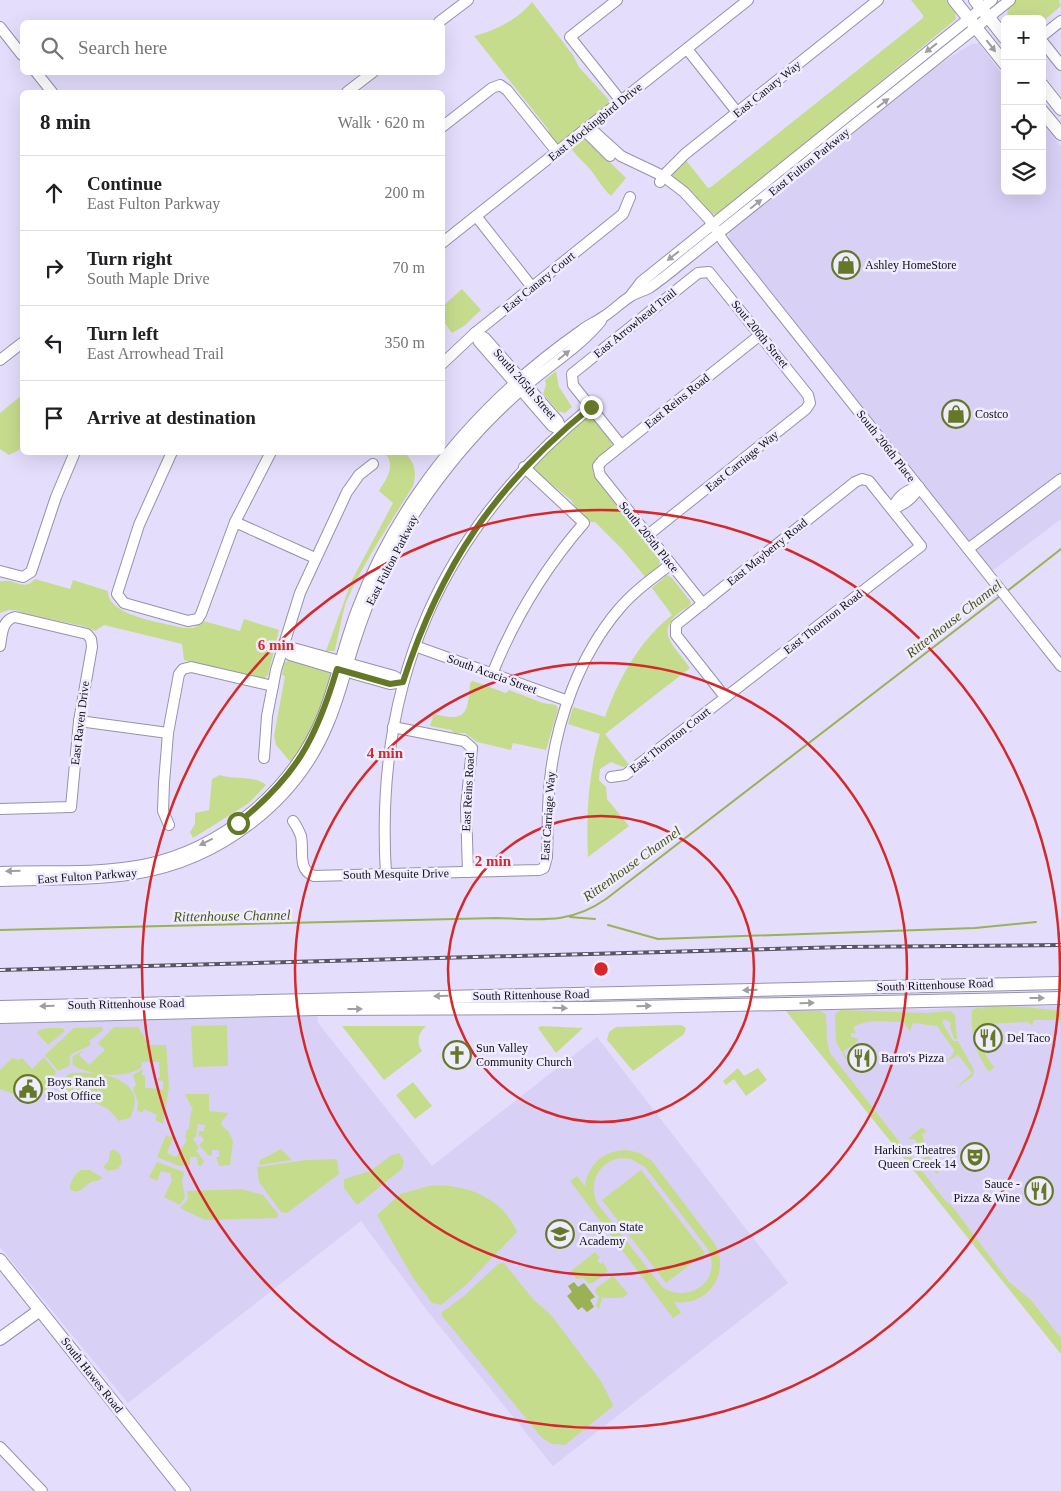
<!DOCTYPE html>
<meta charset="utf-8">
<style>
:root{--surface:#fff;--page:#f2f2f2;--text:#202124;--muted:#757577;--line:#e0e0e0}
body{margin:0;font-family:"Times New Roman",serif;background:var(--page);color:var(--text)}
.controls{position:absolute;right:15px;top:15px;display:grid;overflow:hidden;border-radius:8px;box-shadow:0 5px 20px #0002}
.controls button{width:45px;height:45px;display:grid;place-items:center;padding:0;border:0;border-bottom:1px solid var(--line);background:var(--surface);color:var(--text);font:25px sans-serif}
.stop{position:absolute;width:15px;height:15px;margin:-11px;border:4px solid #657827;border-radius:50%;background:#fff}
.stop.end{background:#657827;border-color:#fff;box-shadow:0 1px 5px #0008}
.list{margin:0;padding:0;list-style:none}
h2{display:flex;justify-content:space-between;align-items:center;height:65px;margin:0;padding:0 20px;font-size:21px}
h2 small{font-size:16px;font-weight:400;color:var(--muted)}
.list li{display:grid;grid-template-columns:32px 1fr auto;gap:15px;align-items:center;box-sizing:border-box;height:75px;padding:0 20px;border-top:1px solid var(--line)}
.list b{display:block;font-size:19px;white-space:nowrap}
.list p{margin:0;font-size:16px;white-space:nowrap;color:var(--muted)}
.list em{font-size:16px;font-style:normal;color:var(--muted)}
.icon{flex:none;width:28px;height:28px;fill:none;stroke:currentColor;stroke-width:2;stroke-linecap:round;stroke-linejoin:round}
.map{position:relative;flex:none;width:1061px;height:1491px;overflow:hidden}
.search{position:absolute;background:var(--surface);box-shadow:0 5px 20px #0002;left:20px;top:20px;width:425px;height:55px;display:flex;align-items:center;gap:12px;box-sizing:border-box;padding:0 18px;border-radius:8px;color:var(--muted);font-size:19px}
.panel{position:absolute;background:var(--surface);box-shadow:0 5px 20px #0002;left:20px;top:90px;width:425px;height:365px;border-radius:8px}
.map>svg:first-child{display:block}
.built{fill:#d9d0f6}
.green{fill:#c6dc8d;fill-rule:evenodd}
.water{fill:#9ab154}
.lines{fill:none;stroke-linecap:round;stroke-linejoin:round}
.stream{stroke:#9ab154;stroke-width:2}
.minor-casing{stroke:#9791ad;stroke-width:12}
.major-casing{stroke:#9791ad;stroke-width:14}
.minor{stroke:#fff;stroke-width:10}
.major{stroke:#fff;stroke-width:12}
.rail-casing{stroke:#575465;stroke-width:4}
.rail{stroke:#f0ecff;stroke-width:2;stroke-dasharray:5.5;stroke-linecap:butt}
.oneway{fill:#9f9fa3}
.route{stroke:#657827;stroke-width:6}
.ring{fill:none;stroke:#d62828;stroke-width:2.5}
.labels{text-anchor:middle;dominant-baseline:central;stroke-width:5;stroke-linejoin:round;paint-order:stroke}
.street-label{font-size:12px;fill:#100e18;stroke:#f0ecff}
.poi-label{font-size:12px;fill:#100e18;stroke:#f0ecff;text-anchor:start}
.water-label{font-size:14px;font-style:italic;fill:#475512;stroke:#f0ecff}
.centre{fill:#d62828;stroke:#f0ecff;stroke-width:2.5}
.ring-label{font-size:15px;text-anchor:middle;font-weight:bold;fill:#d62828;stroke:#f0ecff;stroke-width:5;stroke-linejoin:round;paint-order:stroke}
</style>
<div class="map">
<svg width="1061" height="1491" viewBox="0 0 1061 1491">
<rect width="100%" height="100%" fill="#e4ddfc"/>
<g class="built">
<path d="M979,43L1005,79V191H1042V122L1061,147V519L992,571L728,239L730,232L939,64L972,44Z"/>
<path d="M1004,1004L1061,1007V1354L786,1011L787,1008L893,1007L923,1010Z"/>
<path d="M317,1013L318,1023L432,1166L597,1037L788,1283L553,1466L429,1313L361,1221L128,1403L0,1247V1022Z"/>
</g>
<g class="green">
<path d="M911,0H946L955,12L956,19L719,215L711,214L668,175L685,159L708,188L711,187L923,18V15Z"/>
<path d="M1015,0H1059L1061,6L1042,22V19H1007L1008,6Z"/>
<path d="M532,2L573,55L579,67L609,100L608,105L557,144L549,134L548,129L474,36C496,30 517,20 532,2Z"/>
<path d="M585,138L626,178L611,196C600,186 597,176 588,167C582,160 576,156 571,148Z"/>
<path d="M462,289L481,310L464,326L452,333L443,321V306Z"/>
<path d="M556,371L559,387L572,407L565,413L558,411L543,394L546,385L545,380Z"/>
<path d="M22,395V446L19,450L9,455L0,449V413Z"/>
<path d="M586,416L593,419L612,443C610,455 595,456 593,472L595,477L660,560L659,568L646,578L622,549L595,522H587C584,512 575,510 572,501L533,469L534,462Z"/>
<path d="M385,453H405C415,463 417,472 413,486C390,523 365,560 347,600C342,611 337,648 334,651H326L352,580L393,503L379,491C387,477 396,467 385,453Z"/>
<path d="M667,575L672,578L691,602C690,608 685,608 680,612C653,633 677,648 690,668L605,734L630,766L623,767L611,762L600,769L599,780L606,787L607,799L629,826L588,857C586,815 588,775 600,734L568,724L573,707L605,717C619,678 639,641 672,615L652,588Z"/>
<path d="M35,579L70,589L73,580L108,591C107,616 165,623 185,628H194L203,621L240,631L244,619L279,630L268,675L264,679L184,660L182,644L104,625L95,631C88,624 32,618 16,610H9L0,613V581C3,582 5,580 8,581C19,582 25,590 35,579Z"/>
<path d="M292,659L327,669L331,675C328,706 309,738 292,764L276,745L274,736L285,676L282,675L284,663Z"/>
<path d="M473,681L506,693L509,690L543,703L556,705L558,709L546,750L513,743L511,750L477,742L465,733H455L451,730L430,726L434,714C467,723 468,712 470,683Z"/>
<path d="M220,775C234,780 255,775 266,785L249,803L193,838L190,832L195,824V813L209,810L212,779Z"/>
<path d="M985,1006L1025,1007L1061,1011V1020H1034L1032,1025L1027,1022L984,1024C974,1039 985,1055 994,1067L989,1072C976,1054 970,1034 972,1010L978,1007L982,1009Z"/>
<path d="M841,1010L927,1013L951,1011L955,1015L957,1039H954L950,1027L951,1023L945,1019L942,1022L953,1041H958L974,1070L973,1076L955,1089L972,1073L958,1055L940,1066L952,1056L954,1050L937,1026L913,1023L910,1031L903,1022C888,1022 864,1018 853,1028L856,1033H851V1037L858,1038V1041L843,1052L850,1061L848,1063L836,1042L835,1014Z"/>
<path d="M786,1011H820L826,1014L827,1041L830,1053L944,1199L952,1206L1009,1282L1030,1299L1061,1338V1354Z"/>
<path d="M227,1025L228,1066L193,1067L191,1026Z"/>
<path d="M681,1025L686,1028L684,1034L633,1071L607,1040L609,1032L616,1027Z"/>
<path d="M342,1026H426C418,1033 416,1042 422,1051L384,1080Z"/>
<path d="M541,1026L583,1028L556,1053L538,1028Z"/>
<path d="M102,1027L103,1030L89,1041L91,1044C85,1049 76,1050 70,1056L69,1066L58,1071L45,1055L74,1028Z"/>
<path d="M114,1027H138L149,1045H166L169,1087L163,1124L155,1120L157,1115L144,1109L142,1113L137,1110L138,1102L133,1089L136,1085L133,1075L143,1069L142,1075L145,1076V1088L163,1089V1081L157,1080L160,1077L159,1062H142L141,1068C124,1079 89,1076 73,1065L72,1057L84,1050L79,1055L89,1065L105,1050L98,1043Z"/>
<path d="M49,1028H62L65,1031L48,1045L37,1033L39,1030Z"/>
<path d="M44,1057L56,1072L52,1080L53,1085L30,1100L0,1089V1070L12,1058L19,1060L22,1058L32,1069Z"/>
<path d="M738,1068L744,1076L758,1068L767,1080L746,1096L734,1079L726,1085L723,1081Z"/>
<path d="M71,1073C99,1071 151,1078 130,1118L119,1121L108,1109L75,1093L61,1092L59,1088V1081Z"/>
<path d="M413,1082L432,1106L415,1119L396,1095Z"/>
<path d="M185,1094H209V1111L229,1113L222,1121L221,1125L229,1132L233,1141L230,1165L219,1166L216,1157H219V1150H212V1155L209,1156L199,1145L204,1140L200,1135L198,1137L199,1131H204L205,1125L198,1124L196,1136L193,1139L199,1148L196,1151L204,1161L201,1166L198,1165L197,1157H190V1165L179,1166L157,1157L166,1135L173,1138L167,1153L176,1157L187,1140L185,1138L187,1129H189L191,1111L193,1110Z"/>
<path d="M922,1127L927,1132L922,1134L932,1166H937L938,1175L923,1159L927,1155L914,1139H908Z"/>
<path d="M114,1149L120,1154L122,1163L118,1169L108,1171L103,1167L109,1160L110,1151Z"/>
<path d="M281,1149L292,1160L259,1165L260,1160Z"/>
<path d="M627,1150L640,1153L652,1161L715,1244C731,1274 707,1307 674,1302L681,1313L673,1318L570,1181L577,1176L585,1186C588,1164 604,1150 627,1150ZM620,1158L631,1159L645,1167L707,1248C724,1279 691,1304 663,1288L597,1203C588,1183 599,1162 620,1158Z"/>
<path d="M399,1153L404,1161L402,1169L357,1205L344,1188V1179L370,1171L392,1155Z"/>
<path d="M337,1159L339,1174L287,1213L281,1212L259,1182L257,1167L307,1160Z"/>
<path d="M157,1162L184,1172L182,1181L185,1197L180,1205L164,1197L172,1180L170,1173L161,1171L157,1181L149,1177Z"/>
<path d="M81,1170H90L103,1178C100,1180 95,1181 91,1182C83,1187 79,1196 70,1189C69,1183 75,1173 81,1170Z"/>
<path d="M641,1170L705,1253L666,1283L602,1200Z"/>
<path d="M429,1186C465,1183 502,1197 517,1232L466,1285L441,1305L432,1303L413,1278L377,1215L400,1194Z"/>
<path d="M242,1189L263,1195L278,1214L277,1218L205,1220L180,1208L188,1199L187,1191Z"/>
<path d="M595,1252L600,1258L597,1260L601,1264L603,1262L608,1271L593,1283H588L584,1278L576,1279L571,1271Z"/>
<path d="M504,1263L533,1299L551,1315L601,1381L613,1405L612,1407L565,1445L552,1444L542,1438L442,1316V1312L464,1296L498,1264Z"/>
<path d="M613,1276L628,1294L622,1298H602L599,1310L596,1305L599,1297L595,1292L596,1288Z"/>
</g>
<path class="water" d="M574,1282L578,1287L584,1283L595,1297L590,1300L594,1307L587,1312L582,1307L578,1310L567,1296L572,1292L568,1286Z"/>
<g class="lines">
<g class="stream">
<path d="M1006,592L1061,549"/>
<path d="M570,917L595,919"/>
<path d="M608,925L658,939L975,928L1036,922"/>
<path d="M0,930L497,918C539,919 569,925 606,899L1000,596"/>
</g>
<defs>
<g id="minor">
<path d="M617,0L570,37L621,101"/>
<path d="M439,22L468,0"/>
<path d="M0,27L22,55"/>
<path d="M1042,36L1061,21"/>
<path d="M1042,41L1061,65"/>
<path d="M687,49L737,112"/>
<path d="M36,72L52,92"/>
<path d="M347,92L373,72"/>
<path d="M442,127L492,88L500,85L507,90L557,152"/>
<path d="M589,127L621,156L663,176L684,192L708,218L724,242L1061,666"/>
<path d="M584,130L610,156"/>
<path d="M660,182L663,176L685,154L878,0"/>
<path d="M476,216L532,287"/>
<path d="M442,243L748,0"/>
<path d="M631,295L641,282L992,0"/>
<path d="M475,333L479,342L552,426L562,431"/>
<path d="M475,333L485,338L558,421L562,431"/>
<path d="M0,360L22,343"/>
<path d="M442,364L475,333L623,214L630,197"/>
<path d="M621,445L573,385L572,374L698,273L709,272L808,395L810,403L806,409L648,535"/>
<path d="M172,452L139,525L117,594L124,603L188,621L198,619L201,614L235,522L271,452"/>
<path d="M892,509C898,497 905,490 919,487"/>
<path d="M892,509C904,505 913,499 919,487"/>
<path d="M235,522L315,558"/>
<path d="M968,549L1061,479"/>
<path d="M0,571L23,577L31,572L56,497L75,452"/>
<path d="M703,604L600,475L598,466L602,461L760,335"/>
<path d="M0,646C2,634 2,620 15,617L87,634L91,639L92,647L79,721L71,807L0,809"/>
<path d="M415,646L568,701"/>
<path d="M282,648L290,655L337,669L390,684L403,682"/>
<path d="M282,648H293L394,676L403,682"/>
<path d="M492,674C515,617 544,569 584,523L524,467"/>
<path d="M79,721L168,733"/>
<path d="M393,727L464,741L472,748L466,807L468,872"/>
<path d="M264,758L267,716L276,670L300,593L347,492L359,475L373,464"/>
<path d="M611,777L625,775L921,546L869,481L862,479L855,482L676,625V635L725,697"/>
<path d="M293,821C296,825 299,831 301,836C304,850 297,870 314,876L539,870L544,868L547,857C548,831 547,806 550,780C556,720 580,655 619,609C634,591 653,578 671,564"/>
<path d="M169,825L163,811L164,783L168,733L179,674L183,669L191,667L273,686"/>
<path d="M0,872C47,870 97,874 143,865C222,849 293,790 323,715C337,680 344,642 358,607C373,567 394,528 418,493C462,429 519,374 582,330C588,325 596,322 603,317C613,311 621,302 631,296C636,293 643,291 649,288C661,280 673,270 684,261L1010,0"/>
<path d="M386,874C374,681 441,529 591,407"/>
<path d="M0,881C44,879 90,881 134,874C219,861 297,802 329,722C340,696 346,668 355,641C369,598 388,554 413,516C443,470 478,428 520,391C546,367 578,349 601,321"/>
<path d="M0,1447L42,1491"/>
</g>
<g id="major">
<path d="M954,0L1005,64"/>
<path d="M975,0L1005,38"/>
<path d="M1042,85L1061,109"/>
<path d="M1042,111L1061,134"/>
<path d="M0,1007L1061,983"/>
<path d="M0,1017L316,1009L593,1008L1061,998"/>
<path d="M0,1260L184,1491"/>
<path d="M0,1339L40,1310"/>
</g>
</defs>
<use href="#minor" class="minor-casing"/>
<use href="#major" class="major-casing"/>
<use href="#minor" class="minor"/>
<use href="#major" class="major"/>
<defs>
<path id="rail" d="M0,970L844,947L1061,945"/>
</defs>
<use href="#rail" class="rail-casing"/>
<use href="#rail" class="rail"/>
</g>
<defs><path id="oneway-solid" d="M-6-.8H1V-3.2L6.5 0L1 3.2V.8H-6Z" transform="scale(1.25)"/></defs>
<g class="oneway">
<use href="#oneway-solid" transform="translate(991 46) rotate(52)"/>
<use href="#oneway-solid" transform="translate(931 48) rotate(142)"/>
<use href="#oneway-solid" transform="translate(883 103) rotate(-38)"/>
<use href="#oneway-solid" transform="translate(756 204) rotate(-39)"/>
<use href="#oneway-solid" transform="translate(673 256) rotate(142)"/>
<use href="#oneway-solid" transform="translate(564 355) rotate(-39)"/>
<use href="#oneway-solid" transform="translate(206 842) rotate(153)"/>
<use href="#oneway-solid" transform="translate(13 871) rotate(178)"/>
<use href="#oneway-solid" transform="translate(750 990) rotate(178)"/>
<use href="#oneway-solid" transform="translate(441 996) rotate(179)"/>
<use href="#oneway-solid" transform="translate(1037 998)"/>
<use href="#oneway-solid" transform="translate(807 1003) rotate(-2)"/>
<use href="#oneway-solid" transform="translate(47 1006) rotate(178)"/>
<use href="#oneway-solid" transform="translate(644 1006) rotate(-1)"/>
<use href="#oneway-solid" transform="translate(560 1008) rotate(1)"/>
<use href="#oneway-solid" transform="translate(355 1009)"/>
</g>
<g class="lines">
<path class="route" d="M238,823C296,776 316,740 337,669L390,684L403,682C441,565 495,485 591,407"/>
</g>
<g class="ring">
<circle cx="601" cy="969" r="153"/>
<circle cx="601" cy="969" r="306"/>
<circle cx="601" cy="969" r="459"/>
</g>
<defs>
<symbol id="shop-ring" viewBox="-11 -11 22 22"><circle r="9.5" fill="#f0ecff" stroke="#657827" stroke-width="1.5"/><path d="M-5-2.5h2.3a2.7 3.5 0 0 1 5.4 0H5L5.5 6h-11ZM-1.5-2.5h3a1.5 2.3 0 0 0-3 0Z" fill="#657827"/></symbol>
<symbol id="restaurant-ring" viewBox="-11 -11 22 22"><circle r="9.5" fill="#f0ecff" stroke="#657827" stroke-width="1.5"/><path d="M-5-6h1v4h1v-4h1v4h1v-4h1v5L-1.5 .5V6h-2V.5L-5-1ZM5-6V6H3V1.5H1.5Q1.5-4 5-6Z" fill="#657827"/></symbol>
<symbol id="church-ring" viewBox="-11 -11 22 22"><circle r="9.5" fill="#f0ecff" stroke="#657827" stroke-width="1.5"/><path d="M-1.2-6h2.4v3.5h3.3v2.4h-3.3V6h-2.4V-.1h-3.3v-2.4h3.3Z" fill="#657827"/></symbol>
<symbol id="civic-ring" viewBox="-11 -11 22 22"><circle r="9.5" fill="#f0ecff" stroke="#657827" stroke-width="1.5"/><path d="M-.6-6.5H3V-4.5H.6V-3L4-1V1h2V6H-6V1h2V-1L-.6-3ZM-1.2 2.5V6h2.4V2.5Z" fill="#657827"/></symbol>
<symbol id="theatre-ring" viewBox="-11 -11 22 22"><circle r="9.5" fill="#f0ecff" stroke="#657827" stroke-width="1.5"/><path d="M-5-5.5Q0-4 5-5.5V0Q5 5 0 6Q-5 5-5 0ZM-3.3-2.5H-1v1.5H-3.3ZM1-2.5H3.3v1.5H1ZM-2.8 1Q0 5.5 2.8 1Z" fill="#657827"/></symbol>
<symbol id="school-ring" viewBox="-11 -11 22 22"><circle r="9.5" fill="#f0ecff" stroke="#657827" stroke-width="1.5"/><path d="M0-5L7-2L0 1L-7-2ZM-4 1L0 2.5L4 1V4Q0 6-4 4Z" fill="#657827"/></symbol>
</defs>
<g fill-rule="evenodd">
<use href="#shop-ring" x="830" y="249" width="32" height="32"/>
<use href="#shop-ring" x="940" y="398" width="32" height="32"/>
<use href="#restaurant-ring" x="972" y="1022" width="32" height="32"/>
<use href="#church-ring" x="441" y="1039" width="32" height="32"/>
<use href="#restaurant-ring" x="846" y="1042" width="32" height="32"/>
<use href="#civic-ring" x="12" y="1073" width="32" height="32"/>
<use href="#theatre-ring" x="959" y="1141" width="32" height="32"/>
<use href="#restaurant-ring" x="1023" y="1175" width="32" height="32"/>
<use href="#school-ring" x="544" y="1218" width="32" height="32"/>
</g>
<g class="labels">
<g class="street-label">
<text transform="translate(767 89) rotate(-39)">East Canary Way</text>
<text transform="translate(595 122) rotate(-39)">East Mockingbird Drive</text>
<text transform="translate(809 162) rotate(-39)">East Fulton Parkway</text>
<text transform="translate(539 282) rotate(-39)">East Canary Court</text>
<text transform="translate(635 323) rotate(-39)">East Arrowhead Trail</text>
<text transform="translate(760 334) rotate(51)">Sout 206th Street</text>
<text transform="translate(525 384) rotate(49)">South 205th Street</text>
<text transform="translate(677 401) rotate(-39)">East Reins Road</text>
<text transform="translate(886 446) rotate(52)">South 206th Place</text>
<text transform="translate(742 461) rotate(-39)">East Carriage Way</text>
<text transform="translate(649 537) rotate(51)">South 205th Place</text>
<text transform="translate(767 552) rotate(-39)">East Mayberry Road</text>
<text transform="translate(392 560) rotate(-63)">East Fulton Parkway</text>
<text transform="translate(823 622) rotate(-38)">East Thornton Road</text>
<text transform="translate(492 674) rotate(20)">South Acacia Street</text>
<text transform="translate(80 723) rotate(-83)">East Raven Drive</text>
<text transform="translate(670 740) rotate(-38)">East Thornton Court</text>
<text transform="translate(468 792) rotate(-87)">East Reins Road</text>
<text transform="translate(548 816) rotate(-86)">East Carriage Way</text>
<text transform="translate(396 874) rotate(-1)">South Mesquite Drive</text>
<text transform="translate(87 876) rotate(-4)">East Fulton Parkway</text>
<text transform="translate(935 985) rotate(-2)">South Rittenhouse Road</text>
<text transform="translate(531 995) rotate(-1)">South Rittenhouse Road</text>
<text transform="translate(126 1004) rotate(-1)">South Rittenhouse Road</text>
<text transform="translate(92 1375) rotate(52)">South Hawes Road</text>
</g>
<g class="poi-label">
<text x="865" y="265">Ashley HomeStore</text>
<text x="975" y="414">Costco</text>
<text x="1007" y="1038">Del Taco</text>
<text x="476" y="1048">Sun Valley<tspan x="476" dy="14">Community Church</tspan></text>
<text x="881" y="1058">Barro's Pizza</text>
<text x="47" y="1082">Boys Ranch<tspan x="47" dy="14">Post Office</tspan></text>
<text x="956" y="1150" text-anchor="end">Harkins Theatres<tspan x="956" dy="14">Queen Creek 14</tspan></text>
<text x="1020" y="1184" text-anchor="end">Sauce -<tspan x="1020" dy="14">Pizza &amp; Wine</tspan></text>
<text x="579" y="1227">Canyon State<tspan x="579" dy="14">Academy</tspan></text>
</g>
<g class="water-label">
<text transform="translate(954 619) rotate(-38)">Rittenhouse Channel</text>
<text transform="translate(632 864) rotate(-36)">Rittenhouse Channel</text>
<text transform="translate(232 916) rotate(-1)">Rittenhouse Channel</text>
</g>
</g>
<circle cx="601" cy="969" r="8" class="centre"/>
<g class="ring-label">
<text x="276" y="650">6 min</text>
<text x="385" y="758">4 min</text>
<text x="493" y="866">2 min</text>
</g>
</svg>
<div class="controls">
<button>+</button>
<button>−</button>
<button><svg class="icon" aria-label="locate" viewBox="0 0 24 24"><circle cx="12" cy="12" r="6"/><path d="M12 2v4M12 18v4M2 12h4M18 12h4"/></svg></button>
<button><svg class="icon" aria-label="layers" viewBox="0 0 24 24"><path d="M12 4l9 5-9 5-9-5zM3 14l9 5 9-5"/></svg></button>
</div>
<div class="stop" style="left:238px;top:823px"></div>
<div class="stop end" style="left:591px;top:407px"></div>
<div class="search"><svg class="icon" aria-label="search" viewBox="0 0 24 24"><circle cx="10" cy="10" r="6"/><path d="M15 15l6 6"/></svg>Search here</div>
<section class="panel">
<h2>8 min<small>Walk · 620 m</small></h2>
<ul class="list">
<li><svg class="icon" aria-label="ahead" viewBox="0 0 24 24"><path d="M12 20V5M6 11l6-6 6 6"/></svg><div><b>Continue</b><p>East Fulton Parkway</p></div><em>200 m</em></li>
<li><svg class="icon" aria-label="right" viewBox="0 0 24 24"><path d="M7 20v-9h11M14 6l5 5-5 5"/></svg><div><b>Turn right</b><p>South Maple Drive</p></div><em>70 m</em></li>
<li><svg class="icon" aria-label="left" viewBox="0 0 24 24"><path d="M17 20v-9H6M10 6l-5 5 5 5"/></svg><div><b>Turn left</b><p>East Arrowhead Trail</p></div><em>350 m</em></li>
<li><svg class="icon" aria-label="arrive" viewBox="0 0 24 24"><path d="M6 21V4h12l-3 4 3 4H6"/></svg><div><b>Arrive at destination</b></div></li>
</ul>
</section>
</div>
